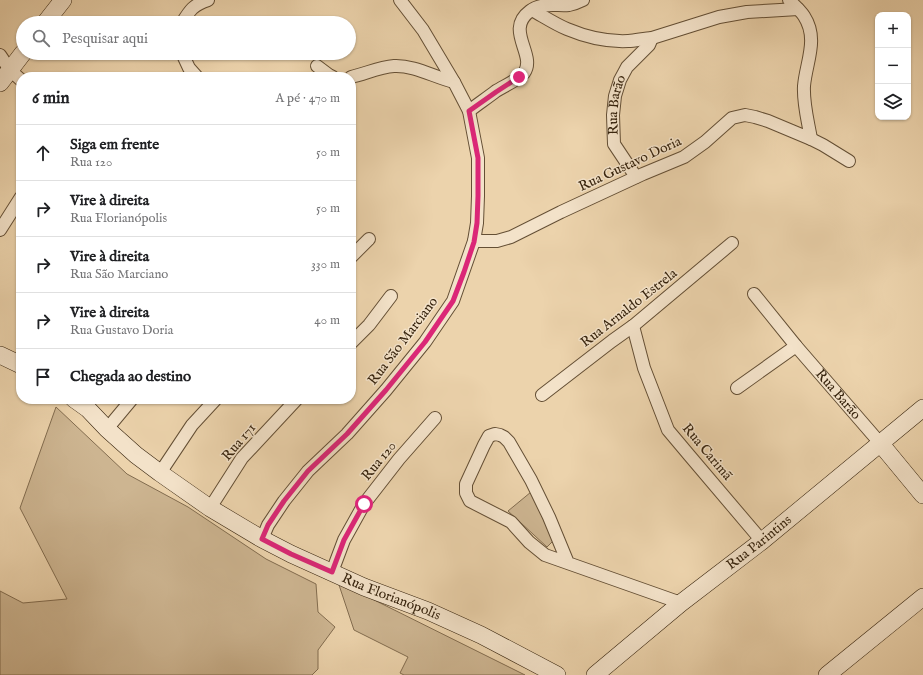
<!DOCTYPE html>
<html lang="pt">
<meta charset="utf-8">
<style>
:root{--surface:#fff;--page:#f2f2f2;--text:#202124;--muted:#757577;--line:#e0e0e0}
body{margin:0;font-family:"IM FELL English",serif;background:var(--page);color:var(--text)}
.controls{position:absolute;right:12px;top:12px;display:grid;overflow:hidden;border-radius:8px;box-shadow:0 1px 3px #0004}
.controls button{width:36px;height:36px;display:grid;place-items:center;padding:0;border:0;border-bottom:1px solid var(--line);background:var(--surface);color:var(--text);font:20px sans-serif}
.stop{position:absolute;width:12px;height:12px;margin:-9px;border:3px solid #db2777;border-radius:50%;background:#fff}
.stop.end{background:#db2777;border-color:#fff;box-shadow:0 1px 4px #0008}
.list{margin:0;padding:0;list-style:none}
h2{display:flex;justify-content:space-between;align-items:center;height:52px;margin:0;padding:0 16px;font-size:17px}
h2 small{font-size:13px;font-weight:400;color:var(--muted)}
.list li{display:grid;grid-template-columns:26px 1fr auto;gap:12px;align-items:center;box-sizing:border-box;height:56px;padding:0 16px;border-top:1px solid var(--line)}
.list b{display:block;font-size:15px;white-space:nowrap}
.list p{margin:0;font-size:13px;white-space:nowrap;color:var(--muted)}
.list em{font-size:13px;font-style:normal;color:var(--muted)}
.icon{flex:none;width:22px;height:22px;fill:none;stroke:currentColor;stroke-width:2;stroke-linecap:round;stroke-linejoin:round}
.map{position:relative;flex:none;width:923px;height:675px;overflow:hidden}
.search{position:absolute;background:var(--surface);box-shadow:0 1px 3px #0004;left:16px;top:16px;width:340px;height:44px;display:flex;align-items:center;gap:10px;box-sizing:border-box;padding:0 14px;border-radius:22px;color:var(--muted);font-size:15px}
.panel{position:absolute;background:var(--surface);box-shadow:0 1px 3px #0004;left:16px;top:72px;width:340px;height:332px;border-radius:16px}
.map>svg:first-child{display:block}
.green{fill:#cdb591;stroke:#826c4f}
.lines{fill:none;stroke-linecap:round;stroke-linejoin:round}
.street-casing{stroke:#644f35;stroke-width:14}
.secondary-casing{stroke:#36230d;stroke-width:18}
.street{stroke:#f3e2c9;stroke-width:12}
.secondary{stroke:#f3e2c9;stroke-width:17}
.route{stroke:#db2777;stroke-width:5}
.labels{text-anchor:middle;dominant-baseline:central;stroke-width:3;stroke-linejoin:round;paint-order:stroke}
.street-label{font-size:14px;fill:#36230d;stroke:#f3e2c9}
</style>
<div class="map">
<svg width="923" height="675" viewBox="0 0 923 675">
<rect width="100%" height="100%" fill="#ecd3ac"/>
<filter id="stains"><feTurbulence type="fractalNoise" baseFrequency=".005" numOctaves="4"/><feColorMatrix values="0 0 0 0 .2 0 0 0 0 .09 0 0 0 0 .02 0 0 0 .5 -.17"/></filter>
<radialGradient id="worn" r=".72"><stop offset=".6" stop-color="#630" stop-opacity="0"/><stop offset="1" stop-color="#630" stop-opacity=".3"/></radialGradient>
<g class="green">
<path d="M56,407L127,474L188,507L266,559L316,584L318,612L335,627L318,650V669L312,675H0V591L23,603L67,599L20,508Z"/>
<path d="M531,492L553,541L547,547L508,511Z"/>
<path d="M338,582L525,675H404L400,673L408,657L354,630Z"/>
</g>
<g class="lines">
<defs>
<g id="street">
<path d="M532,10C543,16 555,24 567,29C586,37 607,42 628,41C636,41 644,38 652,38L719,17L747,12L798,9"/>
<path d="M182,23C190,10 193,5 208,0"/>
<path d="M182,53L189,68L197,77"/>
<path d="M0,55L10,70L21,80"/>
<path d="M317,66L329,75L333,77"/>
<path d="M351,77C365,74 379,67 394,66C414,65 434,77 454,82"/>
<path d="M469,111C478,104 487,98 496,91C504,86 518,80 524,73C537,55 504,30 530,11C542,2 556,6 569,5C574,4 579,2 583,0"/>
<path d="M811,139L823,145L849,161"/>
<path id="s1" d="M636,177L614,144L613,115L615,96L620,80L627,67L649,45L652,38"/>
<path d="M0,230L21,197"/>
<path d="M474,241H497L511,237L561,212L643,174L684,157L705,142L732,118L745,115L755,117L768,121L811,139C808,121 803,104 804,86C806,62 819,39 804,16C800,10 794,5 789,0"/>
<path d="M351,257L369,239"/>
<path id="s2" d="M754,294L796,346L880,443"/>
<path d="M633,326L644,368L668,430L689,455L762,541"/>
<path d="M351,343L369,325L391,296"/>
<path d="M737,388L796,346"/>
<path d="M542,395L612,341L633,326L732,243"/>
<path d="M107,429L132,399"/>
<path d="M160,473L192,425L216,399"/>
<path d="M210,508L242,458L297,399"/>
<path d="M262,539L268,525L284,501L308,471L347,434L386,390L425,342L453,301L474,241L477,223L478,196V158L469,111L454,82L423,30L400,0"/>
<path d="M568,563L549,517L531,480L509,442L504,437L500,435L495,434L489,436L484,445L466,484V493L470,501L511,522L529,542L545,555L681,603"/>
<path d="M332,572L344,540L364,504L399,459L435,418"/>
</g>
<g id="secondary">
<path d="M45,23L63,0"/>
<path d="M0,83L23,53"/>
<path d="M0,355L21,365"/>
<path id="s3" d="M74,399L88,409L107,429L136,455L160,473L210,508L262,539L291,554L364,587L428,611L481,635L557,675"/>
<path d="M880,443L923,495"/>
<path id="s4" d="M595,675L681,603L762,541L923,408"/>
<path d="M827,675L923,597"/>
</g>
</defs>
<use href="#street" class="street-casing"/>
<use href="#secondary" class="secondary-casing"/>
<use href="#street" class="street"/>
<use href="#secondary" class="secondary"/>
</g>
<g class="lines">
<path class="route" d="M364,504L344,540L332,572L291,554L262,539L268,525L284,501L308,471L347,434L386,390L425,342L453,301L464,272L474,242L477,223L478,196V158L469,111L496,92L519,77"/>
</g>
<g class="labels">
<g class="street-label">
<text stroke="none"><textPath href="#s1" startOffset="79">Rua Barão</textPath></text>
<text transform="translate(630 164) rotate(-25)">Rua Gustavo Doria</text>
<text transform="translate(629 308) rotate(-38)">Rua Arnaldo Estrela</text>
<text transform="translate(403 341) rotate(-53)">Rua São Marciano</text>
<text stroke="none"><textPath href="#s2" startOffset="131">Rua Barão</textPath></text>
<text transform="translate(239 442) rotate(-50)">Rua 171</text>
<text transform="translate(707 452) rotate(50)">Rua Carimã</text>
<text transform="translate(379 461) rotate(-51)">Rua 120</text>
<text stroke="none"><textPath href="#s4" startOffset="211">Rua Parintins</textPath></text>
<text stroke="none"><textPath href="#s3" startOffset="377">Rua Florianópolis</textPath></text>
</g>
</g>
<rect width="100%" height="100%" filter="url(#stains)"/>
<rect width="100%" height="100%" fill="url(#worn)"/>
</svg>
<div class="controls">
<button>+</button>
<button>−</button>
<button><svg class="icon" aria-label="layers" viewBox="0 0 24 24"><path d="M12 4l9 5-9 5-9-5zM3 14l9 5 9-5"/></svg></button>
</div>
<div class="stop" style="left:364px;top:504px"></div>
<div class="stop end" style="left:519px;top:77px"></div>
<div class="search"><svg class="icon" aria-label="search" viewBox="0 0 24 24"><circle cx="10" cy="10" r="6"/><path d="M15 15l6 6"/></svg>Pesquisar aqui</div>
<section class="panel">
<h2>6 min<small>A pé · 470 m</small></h2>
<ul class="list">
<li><svg class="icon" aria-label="ahead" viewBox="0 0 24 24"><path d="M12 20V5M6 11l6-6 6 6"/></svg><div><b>Siga em frente</b><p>Rua 120</p></div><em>50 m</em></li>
<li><svg class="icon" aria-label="right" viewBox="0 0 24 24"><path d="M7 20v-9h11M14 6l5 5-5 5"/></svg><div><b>Vire à direita</b><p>Rua Florianópolis</p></div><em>50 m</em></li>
<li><svg class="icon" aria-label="right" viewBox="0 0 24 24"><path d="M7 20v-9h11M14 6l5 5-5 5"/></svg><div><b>Vire à direita</b><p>Rua São Marciano</p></div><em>330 m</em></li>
<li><svg class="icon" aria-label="right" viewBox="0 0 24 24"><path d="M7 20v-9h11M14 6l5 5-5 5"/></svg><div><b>Vire à direita</b><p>Rua Gustavo Doria</p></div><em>40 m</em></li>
<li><svg class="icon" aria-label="arrive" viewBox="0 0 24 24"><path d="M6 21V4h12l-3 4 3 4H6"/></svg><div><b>Chegada ao destino</b></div></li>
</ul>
</section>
</div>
